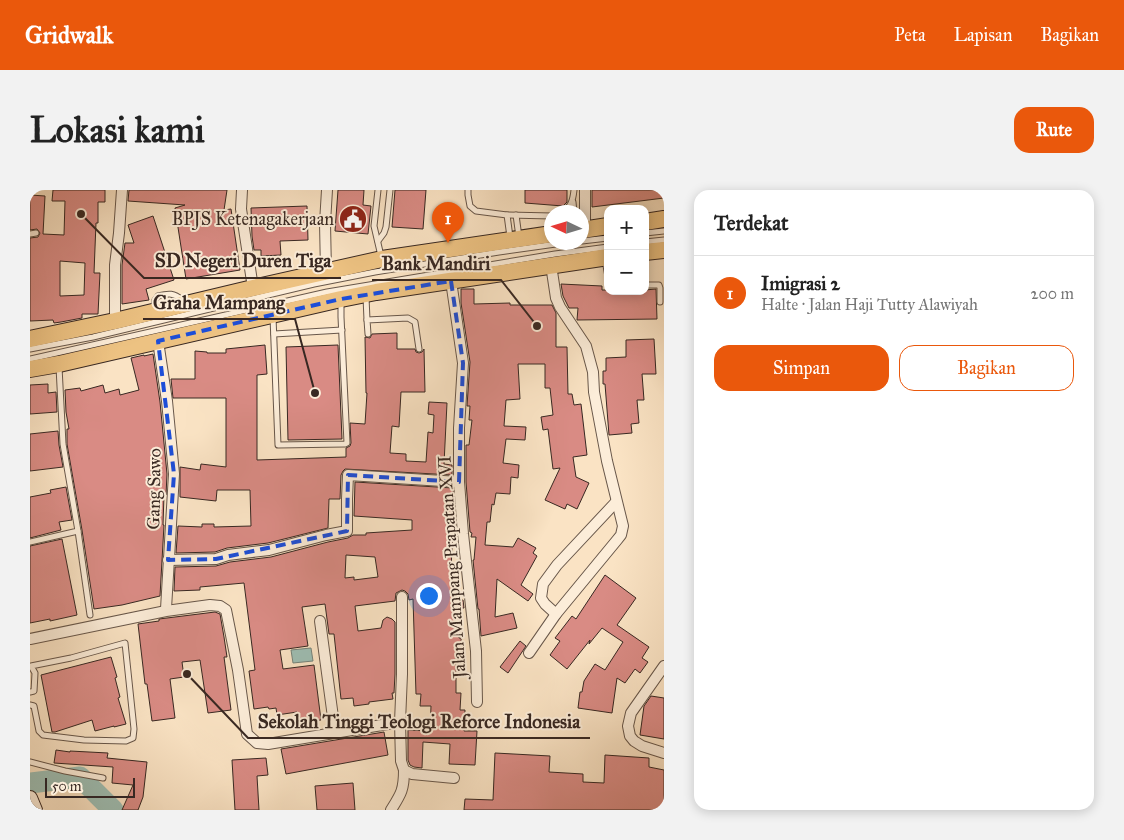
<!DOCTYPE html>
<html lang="id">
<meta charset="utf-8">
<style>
:root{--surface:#fff;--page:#f2f2f2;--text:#222;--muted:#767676;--line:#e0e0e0;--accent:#ea580c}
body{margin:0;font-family:"IM FELL Great Primer",serif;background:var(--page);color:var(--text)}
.controls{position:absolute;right:15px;top:15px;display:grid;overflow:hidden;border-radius:10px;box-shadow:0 2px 12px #0003}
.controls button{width:45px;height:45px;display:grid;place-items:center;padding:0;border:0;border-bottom:1px solid var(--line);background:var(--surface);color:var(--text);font:25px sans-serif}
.compass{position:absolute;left:514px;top:15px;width:45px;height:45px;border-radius:50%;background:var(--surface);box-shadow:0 2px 12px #0003;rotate:274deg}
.scale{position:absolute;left:15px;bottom:12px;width:90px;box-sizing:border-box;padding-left:5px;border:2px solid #382822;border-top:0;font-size:14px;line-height:18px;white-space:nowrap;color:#382822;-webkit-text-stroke:4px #fcedd9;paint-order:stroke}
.you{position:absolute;left:398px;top:405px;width:18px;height:18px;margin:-12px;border:4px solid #fff;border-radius:50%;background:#1a73e8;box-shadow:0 0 0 8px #1a73e833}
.badge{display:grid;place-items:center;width:32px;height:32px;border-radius:50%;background:var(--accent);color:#fff;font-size:16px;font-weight:700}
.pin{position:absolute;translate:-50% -41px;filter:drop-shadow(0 1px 2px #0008)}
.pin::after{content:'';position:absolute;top:26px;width:18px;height:15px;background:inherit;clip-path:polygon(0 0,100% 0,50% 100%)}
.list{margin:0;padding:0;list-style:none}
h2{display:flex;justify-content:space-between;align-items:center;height:65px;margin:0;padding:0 20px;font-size:21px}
h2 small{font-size:16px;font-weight:400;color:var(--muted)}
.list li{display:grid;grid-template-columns:32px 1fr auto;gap:15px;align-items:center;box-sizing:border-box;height:75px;padding:0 20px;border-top:1px solid var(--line)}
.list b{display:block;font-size:19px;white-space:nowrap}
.list p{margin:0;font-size:16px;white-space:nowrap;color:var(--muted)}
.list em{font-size:16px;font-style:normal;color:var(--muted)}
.actions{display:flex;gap:10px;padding:15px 20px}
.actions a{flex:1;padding:11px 0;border:1px solid var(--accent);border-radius:15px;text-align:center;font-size:18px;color:var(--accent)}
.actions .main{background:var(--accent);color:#fff}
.map{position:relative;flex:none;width:634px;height:620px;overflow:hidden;border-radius:15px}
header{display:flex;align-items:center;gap:30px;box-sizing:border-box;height:70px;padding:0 25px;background:var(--accent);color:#fff}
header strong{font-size:24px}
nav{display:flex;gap:28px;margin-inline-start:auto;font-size:18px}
.intro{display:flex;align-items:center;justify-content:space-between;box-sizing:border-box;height:120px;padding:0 30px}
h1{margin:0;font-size:35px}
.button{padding:12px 22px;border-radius:15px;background:var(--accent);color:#fff;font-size:18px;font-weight:700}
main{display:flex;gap:30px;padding:0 30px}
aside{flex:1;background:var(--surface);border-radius:15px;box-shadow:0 2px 12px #0003}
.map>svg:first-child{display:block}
.water{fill:#9ebeb3;stroke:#758279}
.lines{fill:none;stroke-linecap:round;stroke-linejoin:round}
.river{stroke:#9ebeb3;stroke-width:21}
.building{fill:#d98b84;stroke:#382822;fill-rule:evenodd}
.lane-casing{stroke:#68574a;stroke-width:7}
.street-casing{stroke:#68574a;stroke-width:12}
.secondary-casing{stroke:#382822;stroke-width:16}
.primary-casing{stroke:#382822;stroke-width:18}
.lane{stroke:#fcedd9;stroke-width:5}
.street{stroke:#fcedd9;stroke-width:10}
.secondary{stroke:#fcedd9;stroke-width:14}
.primary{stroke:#edc282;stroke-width:16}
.marked{fill:none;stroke:#1d4ed8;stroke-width:4;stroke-dasharray:10 6;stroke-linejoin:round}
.labels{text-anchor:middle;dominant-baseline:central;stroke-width:4;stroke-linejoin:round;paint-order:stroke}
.poi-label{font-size:18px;fill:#382822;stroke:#fcedd9;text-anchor:end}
.street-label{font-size:18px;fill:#382822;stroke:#fcedd9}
.leader{fill:none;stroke:#382822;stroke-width:2}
.callout-dot{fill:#382822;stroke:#fcedd9;stroke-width:2}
.callout-label{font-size:19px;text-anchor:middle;font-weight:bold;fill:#382822;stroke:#fcedd9;stroke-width:4;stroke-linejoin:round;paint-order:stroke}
</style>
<header>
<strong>Gridwalk</strong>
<nav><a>Peta</a><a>Lapisan</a><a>Bagikan</a></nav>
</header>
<div class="intro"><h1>Lokasi kami</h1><a class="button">Rute</a></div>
<main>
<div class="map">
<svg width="634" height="620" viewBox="0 0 634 620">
<rect width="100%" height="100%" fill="#fae3c4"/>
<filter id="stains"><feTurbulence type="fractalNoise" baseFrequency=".004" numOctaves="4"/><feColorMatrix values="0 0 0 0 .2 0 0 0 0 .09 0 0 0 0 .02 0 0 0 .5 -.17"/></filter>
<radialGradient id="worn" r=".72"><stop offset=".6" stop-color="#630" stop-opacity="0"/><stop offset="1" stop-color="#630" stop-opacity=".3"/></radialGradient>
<path class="water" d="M281,458L283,471L263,473L261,460Z"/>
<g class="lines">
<path class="river" d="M0,593L50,587L83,620"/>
</g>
<g class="building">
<path d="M23,0H75V12H68V33H66L64,83H70L68,124H52V128L31,132L24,133L23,130L0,131V48L8,47L10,43L7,39L0,40V5L15,6L13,44L34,45L35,11H22ZM30,71L55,73L54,105L30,106Z"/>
<path d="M99,0H197L194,20L201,19L210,80L156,89L145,18L155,15L98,11Z"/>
<path d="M308,0H334L333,15L341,16L338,44L305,41Z"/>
<path d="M365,0H396L393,39L362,37Z"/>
<path d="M495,0H537V12L533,16L495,13Z"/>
<path d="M562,0H634V8L562,17Z"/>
<path d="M277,16L278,50L250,51L251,65L231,66V60H224L222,46L221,18Z"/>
<path d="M123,26L144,90L116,99L119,110L92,114V75L95,53H104L98,35Z"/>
<path d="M531,94L572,96V100H578V101H615V100L626,99L627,129L547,130L548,118H539L533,106Z"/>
<path d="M431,99H444V114L480,113V115H522L526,123V157H537L538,204H542L544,215L551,214L557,265L543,267L546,287L559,293L547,319L537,314L535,319L515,310L530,278L523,279L518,239L513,240L511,227L523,225L520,198H515V174H488L490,209L476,210L474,236L496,237L495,250L476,249L473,273L489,275L488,288L481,287L480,304L466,303L464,315L462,314L460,332H457L455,355L483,357L488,348L506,358L503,363L507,366L491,395L503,404L498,411L467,389L465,427L483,423L487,438L451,446L449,419H448L443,370H444L446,347H441L442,343L440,342L436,292V255H439L442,230H439L440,216H437L440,172L431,113Z"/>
<path d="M367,143V159H385L386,162L389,163L392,162L394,159L395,202H371L369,237L362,236L360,263L376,264V271L396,272L398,242L403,243L404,225L398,224L399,212L417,213L414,274L422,275V285L315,279L313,281L311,285L310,309H299L298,338L238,353L197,358L185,362L146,363L148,336L172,337V334H184V337L221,336L220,300H187L186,311L150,307V277L170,280L171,274L196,277V208H143L141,189H165V161L177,162V163H196V159L235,155L237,184L227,185V270L316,267V258L320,256L321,253L320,233L335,234L337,203H336L335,147L340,148L342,144Z"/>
<path d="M624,149L626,184H612L614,210H607L609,233L601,234L602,243L579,245L575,194H573V181H576V168L596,167V150Z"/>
<path d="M308,155L312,249L258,250L256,157Z"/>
<path d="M123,164L130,212L137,284L136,305H134L133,335H134L130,406L92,415L64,419L52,340L37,254V239H39L36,222L35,200L50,198L51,201L73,195L75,203L89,199L90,205L109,200L101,168L114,165V166Z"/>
<path d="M18,194V203L26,202L27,222L0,224V195Z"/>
<path d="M28,241L29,255L33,277L0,281V244Z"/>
<path d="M325,292L423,298L426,341H423L421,378H422L423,410H433L434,418H428L429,448H431L432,463L426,464V503H431L430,520H435L434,541H447L445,575L419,574L420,554L393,552L392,578L384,577L380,575L378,570V540L400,541L401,516H390L391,504H386L383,409L379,410L378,404L375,401L372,400L366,403L365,411L325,416L328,441L351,438L353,430L357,427L362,429L365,432V484L364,503H362L363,509L339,512V514L324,516L323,508L311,509L304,444H299L295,414L272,417L278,456L250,460L253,479L284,475L291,530L268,533L267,522L247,525L246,518L239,519L238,517L224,519L219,481L225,480L214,393L170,397V400L144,401L145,377L186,376L200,372L241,367L298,352L318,348L323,345H336V343L382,340V330L324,326ZM316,365L345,367L348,387L324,390V387L315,388Z"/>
<path d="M36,297L42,330L29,332L31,340L0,348V307L21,303L20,300Z"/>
<path d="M32,349L47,425L20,431V429L0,433V356Z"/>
<path d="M575,385L606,408L587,435L619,457L612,468L618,472L610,483L605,479L595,493L587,488L582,523L548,518L550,502H552L554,491L565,474L575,480L593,452L572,438L559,454L560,450L537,479L520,465L530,451L525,448L542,426L546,429Z"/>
<path d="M185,422L190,424L194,447L197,467H194L201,520L178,523L170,470L152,472L154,487L140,489L145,528L122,531L117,494H115L108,434L129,431V429Z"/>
<path d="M490,451L496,456L478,483L470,477Z"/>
<path d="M81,467L87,487L85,488L90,507L88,508L96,534L84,537V536L65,541L62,530L25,542H22L11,485Z"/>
<path d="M621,506L634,508V549L610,545L614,516Z"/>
<path d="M354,542L358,565L256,584L251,559Z"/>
<path d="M26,560L40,562V561L78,563L77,568L117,572L113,607L108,620H92L103,595L82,593L83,577L24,573Z"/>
<path d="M465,563L520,566L519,582L553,584V592L574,593L575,565L619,568V577L634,580V620H434L435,609L463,610Z"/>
<path d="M236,568L238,585L227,586L229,620H205L202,570Z"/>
<path d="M323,593L325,620H287L285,596Z"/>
</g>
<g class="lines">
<defs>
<g id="lane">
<path d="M348,0L344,36L351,66"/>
<path d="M438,0V5L440,16L446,21L477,25L522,26"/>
<path d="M543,12L544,22"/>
<path d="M531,22C541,18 543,10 544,0"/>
<path d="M477,25L480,47"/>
<path d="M486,25L489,47"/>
<path d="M615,43L634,41"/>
<path d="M0,44L6,43"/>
<path d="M348,51L354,43L356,37L360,0"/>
<path d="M552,51L578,48"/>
<path d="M615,52L634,50"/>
<path d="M575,70L578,87"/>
<path d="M615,95H629L630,98V112"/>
<path d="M336,107L337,130"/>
<path d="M124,119L125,110L128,106C139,103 144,103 152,110"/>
<path d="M243,127L248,255L315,254L317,253L311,127V111"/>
<path d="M244,144L312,140"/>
<path d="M338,144L337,130L378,128L385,132L389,159"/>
<path d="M0,159L63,147L284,94L345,82L469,62L540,52"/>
<path d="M0,169L297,102L525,64L578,57"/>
<path d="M48,341L60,425"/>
<path d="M0,352L48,341L33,254L29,177"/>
<path d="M0,502L4,501L5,483L1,476L41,468L95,453L104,539L103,548L96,551L54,550L13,545L9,541L4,516L0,515"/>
<path d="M0,572L35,581L73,588"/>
</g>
<g id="street">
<path d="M212,0L211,19L223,98"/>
<path d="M555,39V0"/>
<path d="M296,81L295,33L297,0"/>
<path d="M421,91L433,173L429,238V292L433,344L446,461L447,512"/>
<path d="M85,131V75L89,43L92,0"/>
<path d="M128,151L137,211L144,284L136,419"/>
<path d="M138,370L186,369L198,365L239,360L296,345L317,341V309L318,285L429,292"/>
<path d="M372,407V484L370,532L371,571L374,580L382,584L424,588"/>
<path d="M526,424L515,414L511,408L513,394L527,375L586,312"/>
<path d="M290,431L305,542"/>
<path d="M0,449L136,421L180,415L190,416L196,420L208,480L217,544L227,553L238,554L370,532"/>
<path d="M499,463L526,424L587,350L591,345L593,336L577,271L564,202L563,182L556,156L530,117L526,108L521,75"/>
<path d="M634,476L601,523L598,536L600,546L604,551L612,556L634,563"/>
<path d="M361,620C371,604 374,600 374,580"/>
</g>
<path id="secondary" d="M0,608L5,620"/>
<g id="primary">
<path d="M615,32L634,29"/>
<path d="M552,40L578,36"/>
<path d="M615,62L634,60"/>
<path d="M0,149L85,131L223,98L352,69L522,44"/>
<path d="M0,179L29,174L311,109L346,102L578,67"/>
</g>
</defs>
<use href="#lane" class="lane-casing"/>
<use href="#street" class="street-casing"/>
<use href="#secondary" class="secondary-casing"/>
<use href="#primary" class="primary-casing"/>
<use href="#lane" class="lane"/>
<use href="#street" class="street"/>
<use href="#secondary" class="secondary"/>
<use href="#primary" class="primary"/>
</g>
<path class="marked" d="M421,91L433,173L429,292L318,285L317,341L186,369L138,370L144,284L128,151L311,109Z"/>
<defs>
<symbol id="civic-disc" viewBox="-11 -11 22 22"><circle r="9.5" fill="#8f2418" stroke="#fcedd9"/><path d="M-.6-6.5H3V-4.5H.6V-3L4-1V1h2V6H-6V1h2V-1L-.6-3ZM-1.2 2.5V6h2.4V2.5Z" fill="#fff"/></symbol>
</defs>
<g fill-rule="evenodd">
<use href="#civic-disc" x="307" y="13" width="32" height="32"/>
</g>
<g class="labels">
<g class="poi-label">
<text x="304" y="29">BPJS Ketenagakerjaan</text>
</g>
<g class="street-label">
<text transform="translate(124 299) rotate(-89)">Gang Sawo</text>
<text transform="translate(422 377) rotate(-94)">Jalan Mampang Prapatan XVI</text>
</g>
</g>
<path class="leader" d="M51 24L114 88H311M507 136L471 90H342M285 203L265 129H113M157 484L218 548H560"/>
<g class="callout-dot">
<circle cx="51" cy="24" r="5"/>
<circle cx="507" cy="136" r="5"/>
<circle cx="285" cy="203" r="5"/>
<circle cx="157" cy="484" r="5"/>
</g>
<g class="callout-label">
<text x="213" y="77">SD Negeri Duren Tiga</text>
<text x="406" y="80">Bank Mandiri</text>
<text x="189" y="119">Graha Mampang</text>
<text x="389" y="538">Sekolah Tinggi Teologi Reforce Indonesia</text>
</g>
<rect width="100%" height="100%" filter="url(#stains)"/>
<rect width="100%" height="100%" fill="url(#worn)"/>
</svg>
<div class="controls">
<button>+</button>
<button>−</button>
</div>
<svg class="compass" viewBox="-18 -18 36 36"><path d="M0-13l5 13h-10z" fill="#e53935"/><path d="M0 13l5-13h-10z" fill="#767676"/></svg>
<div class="scale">50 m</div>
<div class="you"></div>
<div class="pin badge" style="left:418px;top:53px">1</div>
</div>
<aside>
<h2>Terdekat<small></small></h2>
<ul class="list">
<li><span class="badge">1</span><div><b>Imigrasi 2</b><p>Halte · Jalan Haji Tutty Alawiyah</p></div><em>200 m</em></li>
</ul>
<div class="actions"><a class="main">Simpan</a><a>Bagikan</a></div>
</aside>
</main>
